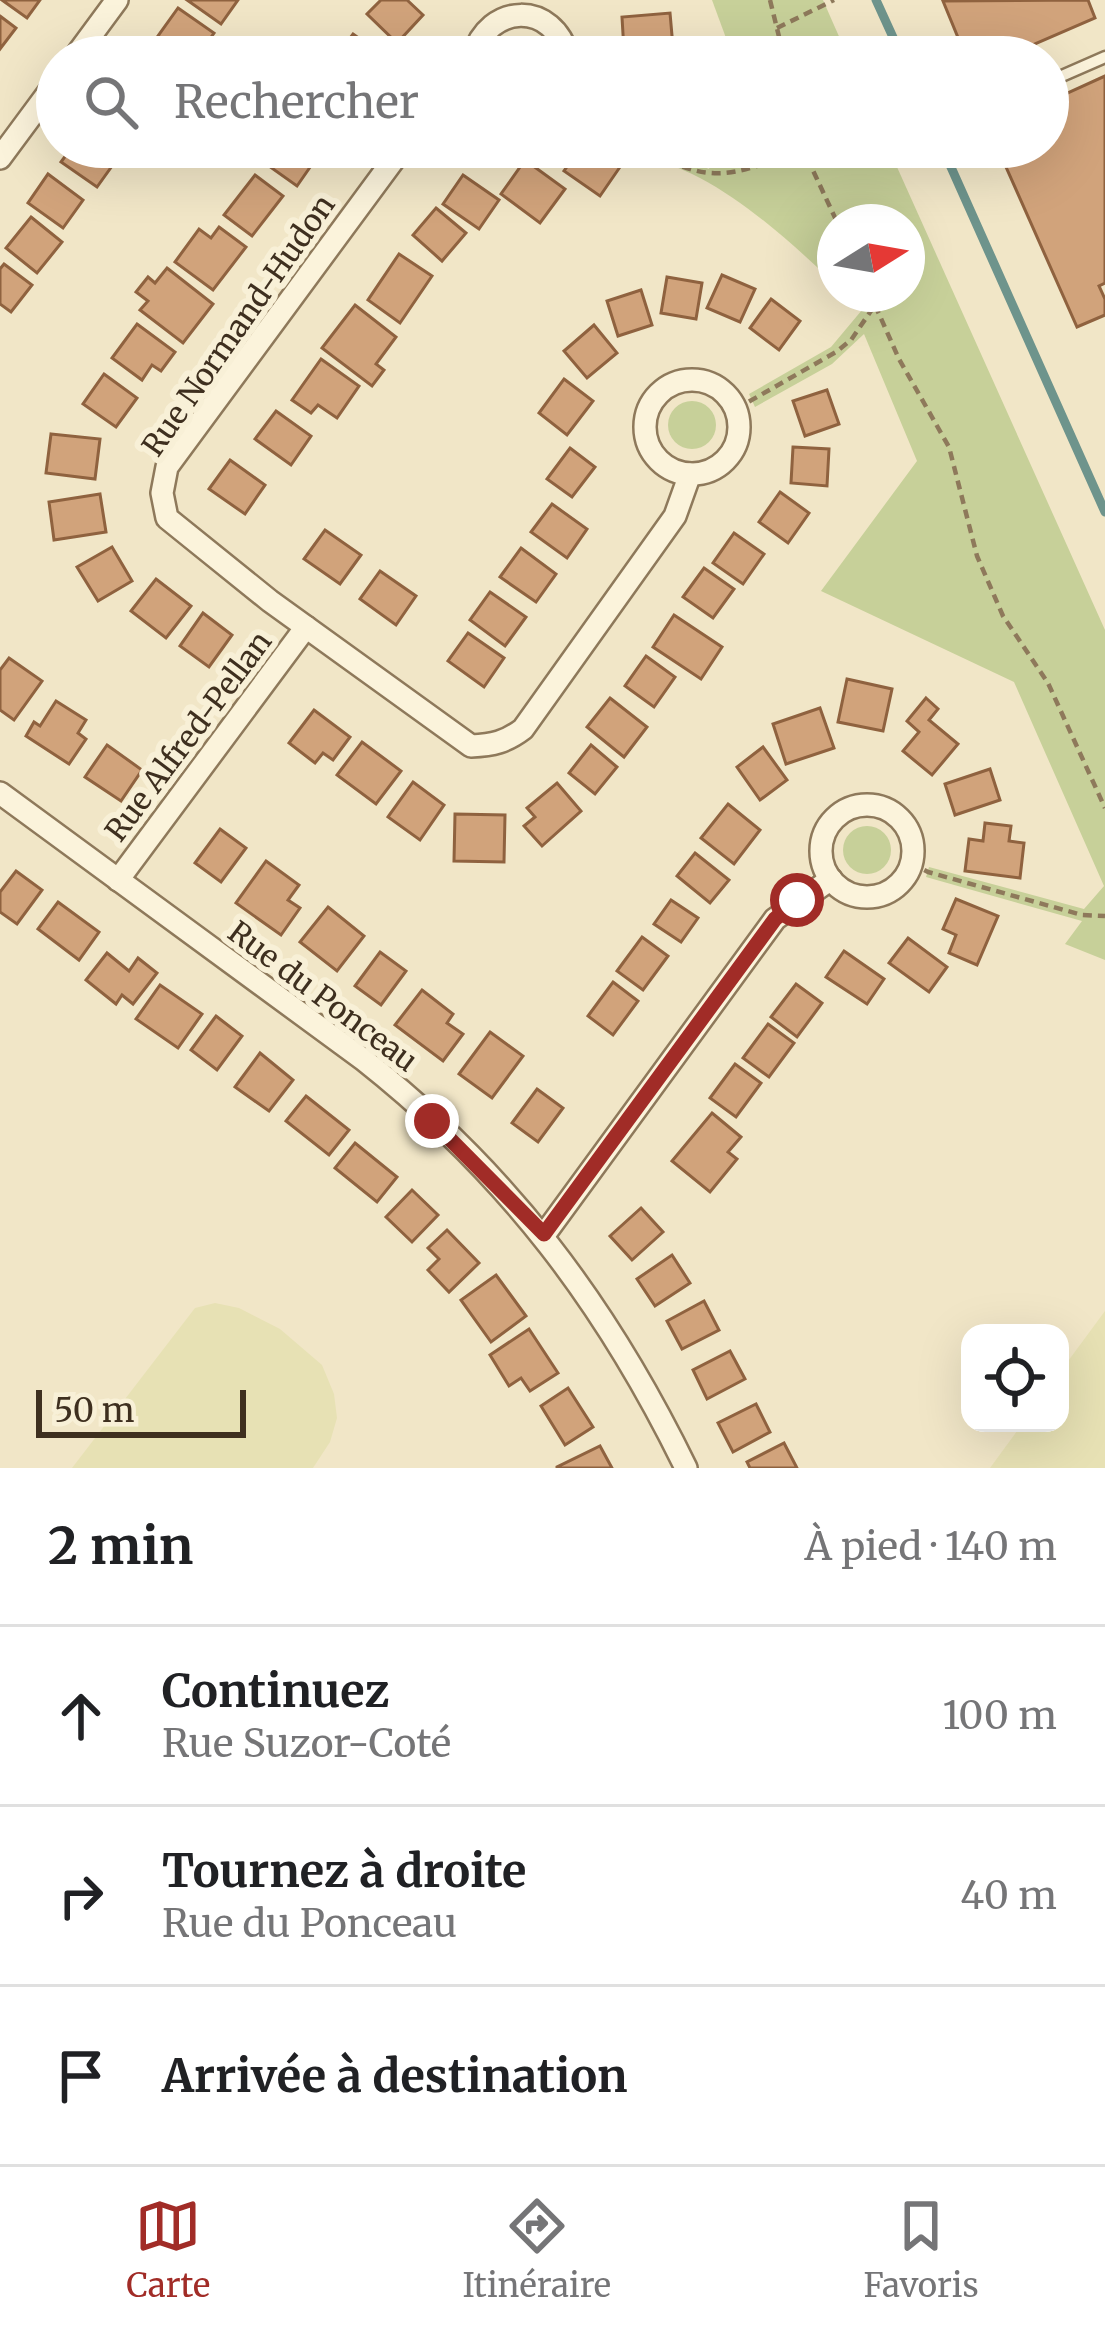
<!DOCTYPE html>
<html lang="fr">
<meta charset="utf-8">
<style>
:root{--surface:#fff;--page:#f6f6f6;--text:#202124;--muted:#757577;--line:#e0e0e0;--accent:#a12c27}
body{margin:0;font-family:Merriweather,serif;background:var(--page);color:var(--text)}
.controls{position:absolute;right:36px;bottom:36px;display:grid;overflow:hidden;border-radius:24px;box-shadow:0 12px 48px #0002}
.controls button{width:108px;height:108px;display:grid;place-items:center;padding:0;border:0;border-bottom:3px solid var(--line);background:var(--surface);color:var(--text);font:60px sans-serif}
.compass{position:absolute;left:817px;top:204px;width:108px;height:108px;border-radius:50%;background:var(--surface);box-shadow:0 12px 48px #0002;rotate:79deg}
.scale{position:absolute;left:36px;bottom:30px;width:210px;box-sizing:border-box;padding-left:12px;border:6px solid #3e2f1f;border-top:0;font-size:33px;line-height:42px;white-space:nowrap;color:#3e2f1f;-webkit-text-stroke:9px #f8f0d7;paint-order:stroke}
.stop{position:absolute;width:36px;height:36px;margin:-27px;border:9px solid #a12c27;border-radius:50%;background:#fff}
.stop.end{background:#a12c27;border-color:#fff;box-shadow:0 3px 12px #0008}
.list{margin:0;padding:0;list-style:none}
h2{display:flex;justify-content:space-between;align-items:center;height:156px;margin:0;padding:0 48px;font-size:51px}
h2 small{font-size:39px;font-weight:400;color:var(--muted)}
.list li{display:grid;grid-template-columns:78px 1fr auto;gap:36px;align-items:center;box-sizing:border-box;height:180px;padding:0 48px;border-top:3px solid var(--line)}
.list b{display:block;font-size:45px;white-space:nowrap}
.list p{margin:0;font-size:39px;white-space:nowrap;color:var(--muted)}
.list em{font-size:39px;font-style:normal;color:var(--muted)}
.icon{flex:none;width:66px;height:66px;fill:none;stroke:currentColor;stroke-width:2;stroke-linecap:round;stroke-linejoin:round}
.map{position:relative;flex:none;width:1105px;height:1468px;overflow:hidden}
.search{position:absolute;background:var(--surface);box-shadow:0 12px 48px #0002;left:36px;right:36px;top:36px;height:132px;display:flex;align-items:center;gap:30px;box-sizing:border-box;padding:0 42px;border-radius:66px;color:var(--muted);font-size:45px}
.sheet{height:696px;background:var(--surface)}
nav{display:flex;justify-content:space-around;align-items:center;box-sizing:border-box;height:168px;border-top:3px solid var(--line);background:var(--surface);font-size:33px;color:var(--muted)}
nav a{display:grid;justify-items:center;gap:6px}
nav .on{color:var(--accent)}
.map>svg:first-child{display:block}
.farmland{fill:#e7e1b4}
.green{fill:#c7d099}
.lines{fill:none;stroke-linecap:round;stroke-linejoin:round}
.stream{stroke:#6e948c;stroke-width:9}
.building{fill:#d1a37b;stroke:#8f623f;stroke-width:3}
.service-casing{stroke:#8e795b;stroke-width:15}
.minor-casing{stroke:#8e795b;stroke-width:26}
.path{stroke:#8e795b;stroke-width:4.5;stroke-dasharray:9 6;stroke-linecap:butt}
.service{stroke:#fbf3db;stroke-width:10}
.minor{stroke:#fbf3db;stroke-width:21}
.route{stroke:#a12c27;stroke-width:15}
.labels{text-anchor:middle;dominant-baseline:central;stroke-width:12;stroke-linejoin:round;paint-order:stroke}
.street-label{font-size:30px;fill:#3e2f1f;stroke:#f8f0d7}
</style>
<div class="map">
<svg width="1105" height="1468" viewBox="0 0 1105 1468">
<rect width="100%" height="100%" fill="#f1e6c7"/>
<g class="farmland">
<path d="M215,1303L239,1308L280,1329L322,1365L334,1394L337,1418L330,1442L313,1468H72L195,1308Z"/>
<path d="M1105,1311V1468H990L1023,1423H1060V1372Z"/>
</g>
<g class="green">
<path d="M712,0H823L848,57H733Z"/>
<path d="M519,37L536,43L546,57H495L503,44Z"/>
<path d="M631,147H654L709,169L715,147H888L1105,630V960L1065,944L1082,921L926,877L929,867L1084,909L1104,886L1014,682L821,591L917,461L864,334L832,364L755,407L749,394L831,347L862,310L846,294H907V222H835V284C795,246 749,204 700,178C678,166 653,160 631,147Z"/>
<circle cx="692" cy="425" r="24"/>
<circle cx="867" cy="850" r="24"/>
</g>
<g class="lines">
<g class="stream">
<path d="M876,0L902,57"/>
<path d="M942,147L1105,512"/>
</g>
</g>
<g class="building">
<path d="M2,0H40L27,18Z"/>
<path d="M187,0H238L221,24Z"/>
<path d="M381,0H407L423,15L397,43L367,14Z"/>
<path d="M1088,0L1095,18L1005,57H966L943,1Z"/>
<path d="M178,8L214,33L197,57H187L158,36Z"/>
<path d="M670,13L673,47L624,51L622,17Z"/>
<path d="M0,16L16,28L0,49Z"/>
<path d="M353,34L385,57H336Z"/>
<path d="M1105,76V283L1099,286L1105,299V315L1077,327L1002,158L1026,147H1048V102Z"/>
<path d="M101,147L117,159L97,187L61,162L72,147Z"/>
<path d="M268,147H324L297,186L259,159Z"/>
<path d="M581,147H591L620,167L600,196L564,171Z"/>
<path d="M525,160L565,189L540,223L501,194Z"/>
<path d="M48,174L83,200L63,228L28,203Z"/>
<path d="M255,175L283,196L252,236L224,215Z"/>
<path d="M463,175L499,200L479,229L443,204Z"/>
<path d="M436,208L466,233L442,261L413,235Z"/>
<path d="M31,217L62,242L37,273L6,248Z"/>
<path d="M219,227L246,247L213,290L175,262L199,229L211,238Z"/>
<path d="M399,254L432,276L400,323L368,300Z"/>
<path d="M4,264L32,285L11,312L0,304V269Z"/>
<path d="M167,268L213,304L183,343L140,310L148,301L136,292L148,277L155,283Z"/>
<path d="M722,275L755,289L740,322L707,308Z"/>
<path d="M667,277L702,283L696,319L661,313Z"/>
<path d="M641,290L652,325L618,336L607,301Z"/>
<path d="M771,299L800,321L779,350L750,328Z"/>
<path d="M355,305L396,337L376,364L384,370L372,386L322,348Z"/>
<path d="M137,324L175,352L161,371L152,365L142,380L112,358Z"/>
<path d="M594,325L617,353L587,378L564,351Z"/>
<path d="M321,359L359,386L337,418L318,405L311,413L292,400Z"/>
<path d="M104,374L137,398L116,427L83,404Z"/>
<path d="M564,379L593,401L567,435L539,413Z"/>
<path d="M827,390L839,424L805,436L793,401Z"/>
<path d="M276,411L311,436L291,465L255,439Z"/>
<path d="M51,434L100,439L95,479L46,473Z"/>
<path d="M793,447L829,449L827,486L791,483Z"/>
<path d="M570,448L595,467L572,497L547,479Z"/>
<path d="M230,460L265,485L245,514L209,489Z"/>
<path d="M780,492L809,513L788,543L759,522Z"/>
<path d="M100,494L106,532L54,540L49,502Z"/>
<path d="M552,504L587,529L567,558L531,532Z"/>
<path d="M325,530L361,555L340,584L304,559Z"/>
<path d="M734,533L764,554L743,584L713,563Z"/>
<path d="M112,547L132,581L98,601L77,567Z"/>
<path d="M521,548L556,574L536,602L500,577Z"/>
<path d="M704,568L734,589L713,618L683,597Z"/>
<path d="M380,571L416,596L396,625L360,599Z"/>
<path d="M156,579L191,606L166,638L131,611Z"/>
<path d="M490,592L526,617L505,646L470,620Z"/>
<path d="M203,613L232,635L209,667L180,646Z"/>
<path d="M674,615L722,647L701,679L653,647Z"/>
<path d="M468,633L504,658L484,687L448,661Z"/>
<path d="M646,656L675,677L654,707L625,686Z"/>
<path d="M9,658L42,681L14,720L0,710V670Z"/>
<path d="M847,679L892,689L883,731L838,722Z"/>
<path d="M610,698L647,727L624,757L587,727Z"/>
<path d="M926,698L938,709L929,720L958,744L932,775L903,751L919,732L907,721Z"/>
<path d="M56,701L86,720L78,733L86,739L69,764L26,736L34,722L40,726Z"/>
<path d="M820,708L834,748L786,764L773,724Z"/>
<path d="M314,710L350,737L333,760L323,753L315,763L289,743Z"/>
<path d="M362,742L401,771L376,804L337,775Z"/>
<path d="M107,745L142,770L121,801L85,777Z"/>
<path d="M591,745L617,767L595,794L569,773Z"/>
<path d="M763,747L787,780L760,800L737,767Z"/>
<path d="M990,769L1000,800L955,815L945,784Z"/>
<path d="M413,782L444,805L420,840L388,817Z"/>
<path d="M557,783L581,811L542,846L524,826L535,817L527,808Z"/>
<path d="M728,804L760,830L734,864L701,838Z"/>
<path d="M455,814L505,815L504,862L454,861Z"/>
<path d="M985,823L1011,826L1009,841L1024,843L1020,878L965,871L969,839L983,841Z"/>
<path d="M220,829L246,848L221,882L195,863Z"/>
<path d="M695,853L729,880L710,903L677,876Z"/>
<path d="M266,861L299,885L288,900L300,908L281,935L236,903Z"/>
<path d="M16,871L42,890L17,924L0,912V892Z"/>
<path d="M956,899L998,916L977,965L949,953L956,935L943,929Z"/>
<path d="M671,900L698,918L681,942L654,924Z"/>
<path d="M58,902L99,932L79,960L38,929Z"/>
<path d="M328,907L364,936L337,971L300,942Z"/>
<path d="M642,937L668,956L643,990L617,971Z"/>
<path d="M908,938L947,967L929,992L889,963Z"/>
<path d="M844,951L884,979L867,1004L826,977Z"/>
<path d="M380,952L406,971L381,1005L355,986Z"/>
<path d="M107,953L129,971L138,958L157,973L133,1004L122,995L116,1004L86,980Z"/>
<path d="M613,982L638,1001L613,1035L588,1016Z"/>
<path d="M796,984L822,1003L797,1037L771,1017Z"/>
<path d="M160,985L202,1014L178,1048L136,1019Z"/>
<path d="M422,990L453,1014L447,1023L463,1034L443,1061L395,1025Z"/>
<path d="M216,1016L242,1036L217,1070L191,1050Z"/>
<path d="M768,1024L794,1043L769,1077L743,1058Z"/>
<path d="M490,1032L523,1056L492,1098L459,1074Z"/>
<path d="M260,1053L293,1080L269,1111L235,1087Z"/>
<path d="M735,1064L761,1083L736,1117L710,1098Z"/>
<path d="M537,1089L563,1108L538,1142L512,1123Z"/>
<path d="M306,1096L349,1130L329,1155L286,1121Z"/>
<path d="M712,1113L741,1137L728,1152L737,1159L710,1192L672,1161Z"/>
<path d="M355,1143L397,1177L377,1202L335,1168Z"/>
<path d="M412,1190L438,1215L412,1242L386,1217Z"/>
<path d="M641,1208L663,1232L632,1260L610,1236Z"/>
<path d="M447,1230L479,1263L449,1292L428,1270L439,1259L428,1248Z"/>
<path d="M672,1255L690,1283L655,1306L637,1279Z"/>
<path d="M496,1275L526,1316L491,1342L461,1300Z"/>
<path d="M704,1301L719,1330L682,1349L667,1321Z"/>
<path d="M529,1329L558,1373L530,1391L521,1378L509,1386L490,1355Z"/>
<path d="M730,1351L745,1379L707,1399L693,1370Z"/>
<path d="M568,1388L593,1427L565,1445L541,1406Z"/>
<path d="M756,1404L770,1432L733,1452L718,1423Z"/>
<path d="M784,1443L797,1468H750L747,1462Z"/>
<path d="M600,1446L612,1468H557V1467Z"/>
</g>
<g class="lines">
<defs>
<g id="service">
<path d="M1048,82L1105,57"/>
<path d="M1012,147L1014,152"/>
</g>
<g id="minor">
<path d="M75,57L117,0"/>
<path d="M473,57C488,2 554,1 568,57"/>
<path d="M403,147L167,467L162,493L167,518L270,601L471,746C493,745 506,742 523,729L675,516L690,474"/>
<path d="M0,158L57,81"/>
<circle cx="692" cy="427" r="47"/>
<path d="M0,793L364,1060C508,1174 606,1304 686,1468"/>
<circle cx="867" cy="851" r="46"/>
<path d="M118,880L306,627"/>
<path d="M544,1235L775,919L831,879"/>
</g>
</defs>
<use href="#service" class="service-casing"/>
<use href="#minor" class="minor-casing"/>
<g class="path">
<path d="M770,0L784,57"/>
<path d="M777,28L834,0"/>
<path d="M642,147C711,187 733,176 803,149L837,222"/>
<path d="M875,305L899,359L949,447L977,556L1003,616L1048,683L1105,808"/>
<path d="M736,409L836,352L851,340L875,305L870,294"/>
<path d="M911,863L928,872L1082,915L1105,916"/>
</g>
<use href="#service" class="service"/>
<use href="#minor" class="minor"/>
</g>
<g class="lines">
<path class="route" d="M432,1121L544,1234L775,919L797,900"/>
</g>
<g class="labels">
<g class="street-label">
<text transform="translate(238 325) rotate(-55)">Rue Normand-Hudon</text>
<text transform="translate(188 736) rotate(-53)">Rue Alfred-Pellan</text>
<text transform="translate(323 996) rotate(37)">Rue du Ponceau</text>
</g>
</g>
</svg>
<div class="controls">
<button><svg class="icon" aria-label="locate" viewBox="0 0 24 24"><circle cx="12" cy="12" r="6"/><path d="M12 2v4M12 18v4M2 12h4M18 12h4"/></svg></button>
</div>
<svg class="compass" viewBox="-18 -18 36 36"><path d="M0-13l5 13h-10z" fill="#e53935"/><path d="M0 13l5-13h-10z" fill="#757577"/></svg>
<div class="scale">50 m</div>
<div class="stop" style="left:797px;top:900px"></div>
<div class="stop end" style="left:432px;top:1121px"></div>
<div class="search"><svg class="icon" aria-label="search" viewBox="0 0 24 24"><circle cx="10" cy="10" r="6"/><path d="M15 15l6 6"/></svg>Rechercher</div>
</div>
<section class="sheet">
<h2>2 min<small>À pied · 140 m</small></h2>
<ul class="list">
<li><svg class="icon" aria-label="ahead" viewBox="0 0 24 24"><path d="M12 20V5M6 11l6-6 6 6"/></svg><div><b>Continuez</b><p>Rue Suzor-Coté</p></div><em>100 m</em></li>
<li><svg class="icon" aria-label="right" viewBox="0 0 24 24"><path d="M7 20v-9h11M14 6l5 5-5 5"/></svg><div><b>Tournez à droite</b><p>Rue du Ponceau</p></div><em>40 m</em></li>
<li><svg class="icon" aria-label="arrive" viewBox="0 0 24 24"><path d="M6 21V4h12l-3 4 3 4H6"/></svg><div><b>Arrivée à destination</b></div></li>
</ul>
</section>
<nav>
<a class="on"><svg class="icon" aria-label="map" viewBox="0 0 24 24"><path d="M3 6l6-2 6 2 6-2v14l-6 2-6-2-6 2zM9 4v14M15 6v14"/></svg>Carte</a>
<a><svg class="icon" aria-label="directions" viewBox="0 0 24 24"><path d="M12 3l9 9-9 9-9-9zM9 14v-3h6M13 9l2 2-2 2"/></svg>Itinéraire</a>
<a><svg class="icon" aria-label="saved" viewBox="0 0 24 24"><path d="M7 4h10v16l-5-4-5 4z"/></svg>Favoris</a>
</nav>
